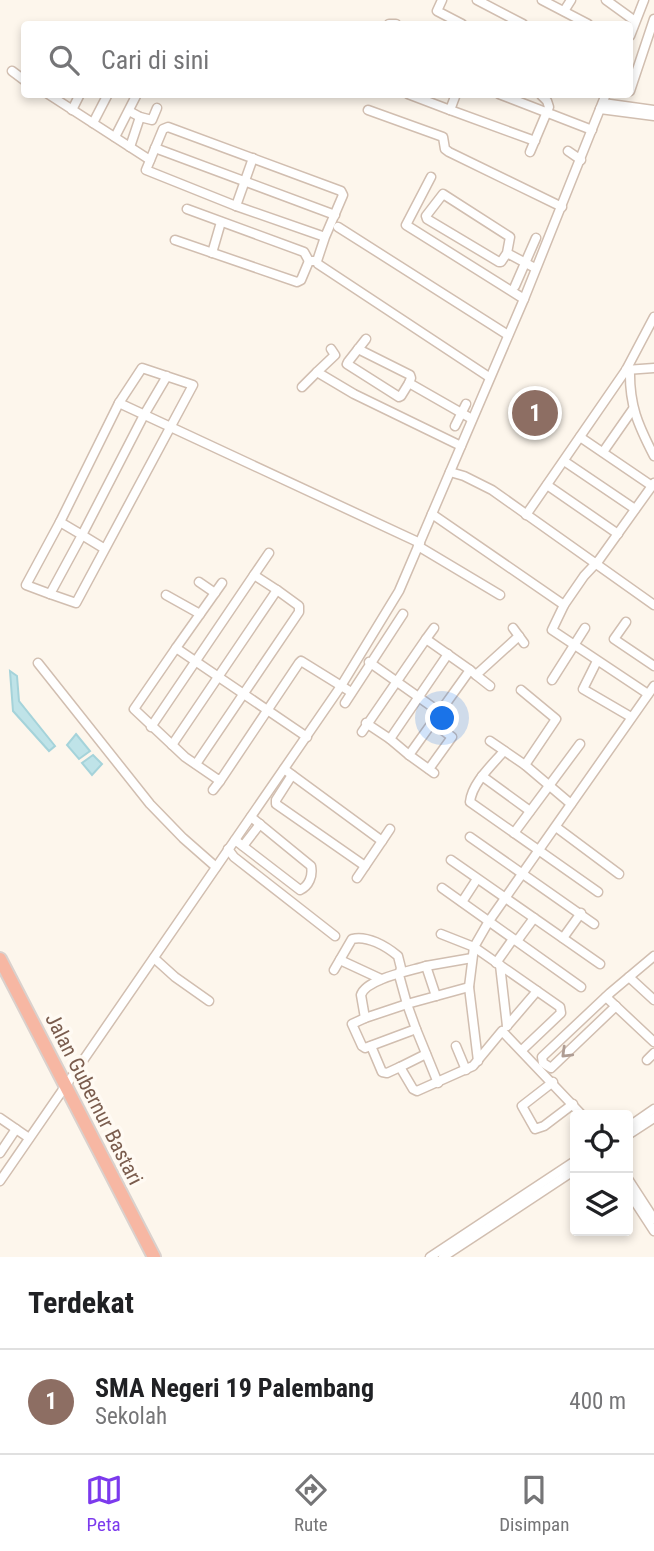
<!DOCTYPE html>
<html lang="id">
<style>
:root{--surface:#fff;--page:#f6f6f6;--text:#202124;--muted:#757577;--line:#e0e0e0;--accent:#7c3aed}
body{margin:0;font-family:"Roboto Condensed",sans-serif;background:var(--page);color:var(--text)}
.controls{position:absolute;right:21px;bottom:21px;display:grid;overflow:hidden;border-radius:7px;box-shadow:0 4px 10px #0003}
.controls button{width:63px;height:63px;display:grid;place-items:center;padding:0;border:0;border-bottom:2px solid var(--line);background:var(--surface);color:var(--text);font:35px sans-serif}
.you{position:absolute;left:443px;top:719px;width:24px;height:24px;margin:-18px;border:5px solid #fff;border-radius:50%;background:#1a73e8;box-shadow:0 0 0 10px #1a73e833}
.badge{display:grid;place-items:center;width:46px;height:46px;border-radius:50%;background:var(--accent);color:#fff;font-size:23px;font-weight:700}
.pin{position:absolute;translate:-50% -50%;border:4px solid #fff;box-shadow:0 2px 7px #0006}
.list{margin:0;padding:0;list-style:none}
h2{display:flex;justify-content:space-between;align-items:center;height:91px;margin:0;padding:0 28px;font-size:30px}
h2 small{font-size:23px;font-weight:400;color:var(--muted)}
.list li{display:grid;grid-template-columns:46px 1fr auto;gap:21px;align-items:center;box-sizing:border-box;height:105px;padding:0 28px;border-top:2px solid var(--line)}
.list b{display:block;font-size:26px;white-space:nowrap}
.list p{margin:0;font-size:23px;white-space:nowrap;color:var(--muted)}
.list em{font-size:23px;font-style:normal;color:var(--muted)}
.icon{flex:none;width:38px;height:38px;fill:none;stroke:currentColor;stroke-width:2;stroke-linecap:round;stroke-linejoin:round}
.map{position:relative;flex:none;width:654px;height:1257px;overflow:hidden}
.search{position:absolute;background:var(--surface);box-shadow:0 4px 10px #0003;left:21px;right:21px;top:21px;height:77px;display:flex;align-items:center;gap:18px;box-sizing:border-box;padding:0 24px;border-radius:7px;color:var(--muted);font-size:26px}
.sheet{height:196px;background:var(--surface)}
nav{display:flex;justify-content:space-around;align-items:center;box-sizing:border-box;height:98px;border-top:2px solid var(--line);background:var(--surface);font-size:19px;color:var(--muted)}
nav a{display:grid;justify-items:center;gap:4px}
nav .on{color:var(--accent)}
.map>svg:first-child{display:block}
.water{fill:#bfe3e8;stroke:#a5d3da;stroke-width:2}
.lines{fill:none;stroke-linecap:round;stroke-linejoin:round}
.minor-casing{stroke:#d1beb0;stroke-width:11}
.highway-casing{stroke:#dad1cd;stroke-width:16}
.minor{stroke:#fff;stroke-width:8}
.highway{stroke:#f7b7a3;stroke-width:12}
.oneway{stroke:#af9d94}
.labels{text-anchor:middle;dominant-baseline:central;stroke-width:7;stroke-linejoin:round;paint-order:stroke}
.street-label{font-size:21px;fill:#7a5c4d;stroke:#fffaf3}
</style>
<div class="map">
<svg width="654" height="1257" viewBox="0 0 654 1257">
<rect width="100%" height="100%" fill="#fdf6ec"/>
<g class="water">
<path d="M10,671L17,676L19,701L55,746L49,751L13,711Z"/>
<path d="M76,734L90,751L79,759L67,745Z"/>
<path d="M93,755L102,764L92,775L82,763Z"/>
</g>
<g class="lines">
<defs>
<g id="minor">
<path d="M442,0L437,11L462,24"/>
<path d="M477,0L523,24"/>
<path d="M542,0L588,24"/>
<path d="M606,0L635,21"/>
<path d="M564,11L571,0"/>
<path d="M389,24H396"/>
<path d="M630,36L644,0"/>
<path d="M12,71L24,80"/>
<path d="M630,91L654,19"/>
<path d="M48,94L150,160"/>
<path d="M408,94L450,110L456,94"/>
<path d="M499,94L592,130"/>
<path d="M603,103L654,110"/>
<path d="M600,109L654,116"/>
<path d="M72,110L80,94"/>
<path d="M368,110L443,137L445,149L449,152L562,207"/>
<path d="M450,110L535,141"/>
<path d="M129,111L140,117L152,120L157,108"/>
<path d="M93,123L108,94"/>
<path d="M115,137L137,94"/>
<path d="M130,147L140,117"/>
<path d="M155,148L335,215"/>
<path d="M568,151L581,160"/>
<path d="M530,152L549,107L547,101L541,95"/>
<path d="M431,177L406,225L524,299"/>
<path d="M236,206L253,158"/>
<path d="M187,209L304,252L309,261H314"/>
<path d="M338,227L508,335"/>
<path d="M325,237L343,195L341,191L168,127L163,129L146,170L236,206L325,237L317,261L318,264L489,377"/>
<path d="M175,240L297,282L301,280L309,261"/>
<path d="M212,253L221,222"/>
<path d="M507,253L510,237L443,194L426,216L427,219L499,262H501L507,253L535,268"/>
<path d="M515,286L536,238"/>
<path d="M366,339L348,362L347,364L399,397L401,396L409,383L472,419"/>
<path d="M331,349L335,355L317,372L354,394L461,446"/>
<path d="M358,349L410,375L411,378L409,383"/>
<path d="M630,369C629,405 638,425 654,456"/>
<path d="M626,370L654,368"/>
<path d="M302,387L317,372"/>
<path d="M119,403L420,543"/>
<path d="M455,426L466,404"/>
<path d="M580,437L652,486"/>
<path d="M603,452L633,409"/>
<path d="M564,461L635,509"/>
<path d="M450,472L464,476L492,490L654,605"/>
<path d="M547,485L618,534"/>
<path d="M432,514L564,605"/>
<path d="M526,515L626,370L654,317"/>
<path d="M418,546L500,595"/>
<path d="M105,549L82,535L50,594L76,603L193,385L142,368L119,403L60,522L82,535L144,415L167,376"/>
<path d="M254,575L269,553"/>
<path d="M199,582L215,593"/>
<path d="M50,594L26,585L60,522"/>
<path d="M166,595L200,614"/>
<path d="M626,622L614,639L654,666"/>
<path d="M513,628L524,643"/>
<path d="M426,639L434,628"/>
<path d="M176,648L222,583"/>
<path d="M597,661L583,689L631,717"/>
<path d="M369,662L441,713"/>
<path d="M38,663L150,804L183,838L216,867"/>
<path d="M470,670L476,675L519,636"/>
<path d="M476,675L490,686"/>
<path d="M552,680L585,628"/>
<path d="M521,690L556,719L525,765"/>
<path d="M648,694L552,630L564,605L584,576L599,560L654,483"/>
<path d="M345,703L403,614"/>
<path d="M366,723L390,739"/>
<path d="M151,727L254,575L277,590"/>
<path d="M362,732L426,639L470,670L409,755L434,773"/>
<path d="M307,737C263,707 219,677 176,648L134,709L185,757L220,781L299,663L301,661L351,692"/>
<path d="M490,741L525,765L571,804"/>
<path d="M172,745L277,590L299,606V612L196,764"/>
<path d="M504,751C492,765 472,783 470,802L598,892"/>
<path d="M409,755L390,739L448,654"/>
<path d="M284,769L382,841L357,878"/>
<path d="M429,769L452,737L433,723"/>
<path d="M292,775L276,800V804L365,866"/>
<path d="M482,776L530,811"/>
<path d="M213,790L220,781"/>
<path d="M556,827L619,874"/>
<path d="M514,833L580,744"/>
<path d="M470,837L594,924"/>
<path d="M235,840L300,890C309,886 313,876 311,866L251,817"/>
<path d="M382,841L390,829"/>
<path d="M243,846L260,824"/>
<path d="M228,849L234,857L335,936"/>
<path d="M451,860L600,964"/>
<path d="M442,888L581,987"/>
<path d="M462,902L477,879"/>
<path d="M441,934L474,947L560,1007L561,1013L522,1050"/>
<path d="M563,938L581,913"/>
<path d="M517,941L534,918"/>
<path d="M154,958L175,977L209,1001"/>
<path d="M340,960L381,979"/>
<path d="M496,963L513,939"/>
<path d="M500,965L507,1026"/>
<path d="M334,970L352,939C367,935 386,946 398,956L401,968L399,975L407,1004L365,1018L361,995C366,979 410,971 426,966"/>
<path d="M629,977L654,1000"/>
<path d="M436,996L426,966L472,958"/>
<path d="M606,997L654,1042"/>
<path d="M616,1006L551,1068L543,1063L542,1057L610,993L654,956"/>
<path d="M365,1018L352,1024L362,1046L365,1048L416,1029L407,1004L469,987"/>
<path d="M507,1026L537,991"/>
<path d="M416,1029L438,1083"/>
<path d="M371,1046L382,1072L387,1073L400,1067L413,1089L417,1091L473,1066L502,1031L582,1115"/>
<path d="M456,1046L466,1070"/>
<path d="M647,1060L654,1053"/>
<path d="M478,1061L469,987L474,947L489,921L654,686"/>
<path d="M400,1067L426,1054"/>
<path d="M553,1082L522,1106L535,1129L544,1126L573,1104"/>
<path d="M0,1118L29,1138"/>
<path d="M628,1127L654,1109"/>
<path d="M628,1135L654,1118"/>
<path d="M0,1153L16,1129"/>
<path d="M628,1179L654,1219"/>
<path d="M0,1181L341,686L399,591L524,299L606,94"/>
<path d="M628,1191L654,1231"/>
<path d="M430,1257L575,1161"/>
<path d="M443,1257L575,1170"/>
</g>
<path id="highway" d="M0,959L154,1257"/>
</defs>
<use href="#minor" class="minor-casing"/>
<use href="#highway" class="highway-casing"/>
<use href="#minor" class="minor"/>
<use href="#highway" class="highway"/>
</g>
<defs><path id="oneway-chevron" d="M-2-3.5L2.5 0L-2 3.5" fill="none" stroke-width="1.6" stroke-linecap="round" stroke-linejoin="round" transform="scale(1.75)"/></defs>
<use class="oneway" href="#oneway-chevron" transform="translate(566 1053) rotate(136)"/>
<g class="labels">
<g class="street-label">
<text transform="translate(94 1099) rotate(63)">Jalan Gubernur Bastari</text>
</g>
</g>
</svg>
<div class="controls">
<button><svg class="icon" aria-label="locate" viewBox="0 0 24 24"><circle cx="12" cy="12" r="6"/><path d="M12 2v4M12 18v4M2 12h4M18 12h4"/></svg></button>
<button><svg class="icon" aria-label="layers" viewBox="0 0 24 24"><path d="M12 4l9 5-9 5-9-5zM3 14l9 5 9-5"/></svg></button>
</div>
<div class="you"></div>
<div class="pin badge" style="left:535px;top:413px;background:#8d6e63">1</div>
<div class="search"><svg class="icon" aria-label="search" viewBox="0 0 24 24"><circle cx="10" cy="10" r="6"/><path d="M15 15l6 6"/></svg>Cari di sini</div>
</div>
<section class="sheet">
<h2>Terdekat<small></small></h2>
<ul class="list">
<li><span class="badge" style="background:#8d6e63">1</span><div><b>SMA Negeri 19 Palembang</b><p>Sekolah</p></div><em>400 m</em></li>
</ul>
</section>
<nav>
<a class="on"><svg class="icon" aria-label="map" viewBox="0 0 24 24"><path d="M3 6l6-2 6 2 6-2v14l-6 2-6-2-6 2zM9 4v14M15 6v14"/></svg>Peta</a>
<a><svg class="icon" aria-label="directions" viewBox="0 0 24 24"><path d="M12 3l9 9-9 9-9-9zM9 14v-3h6M13 9l2 2-2 2"/></svg>Rute</a>
<a><svg class="icon" aria-label="saved" viewBox="0 0 24 24"><path d="M7 4h10v16l-5-4-5 4z"/></svg>Disimpan</a>
</nav>
